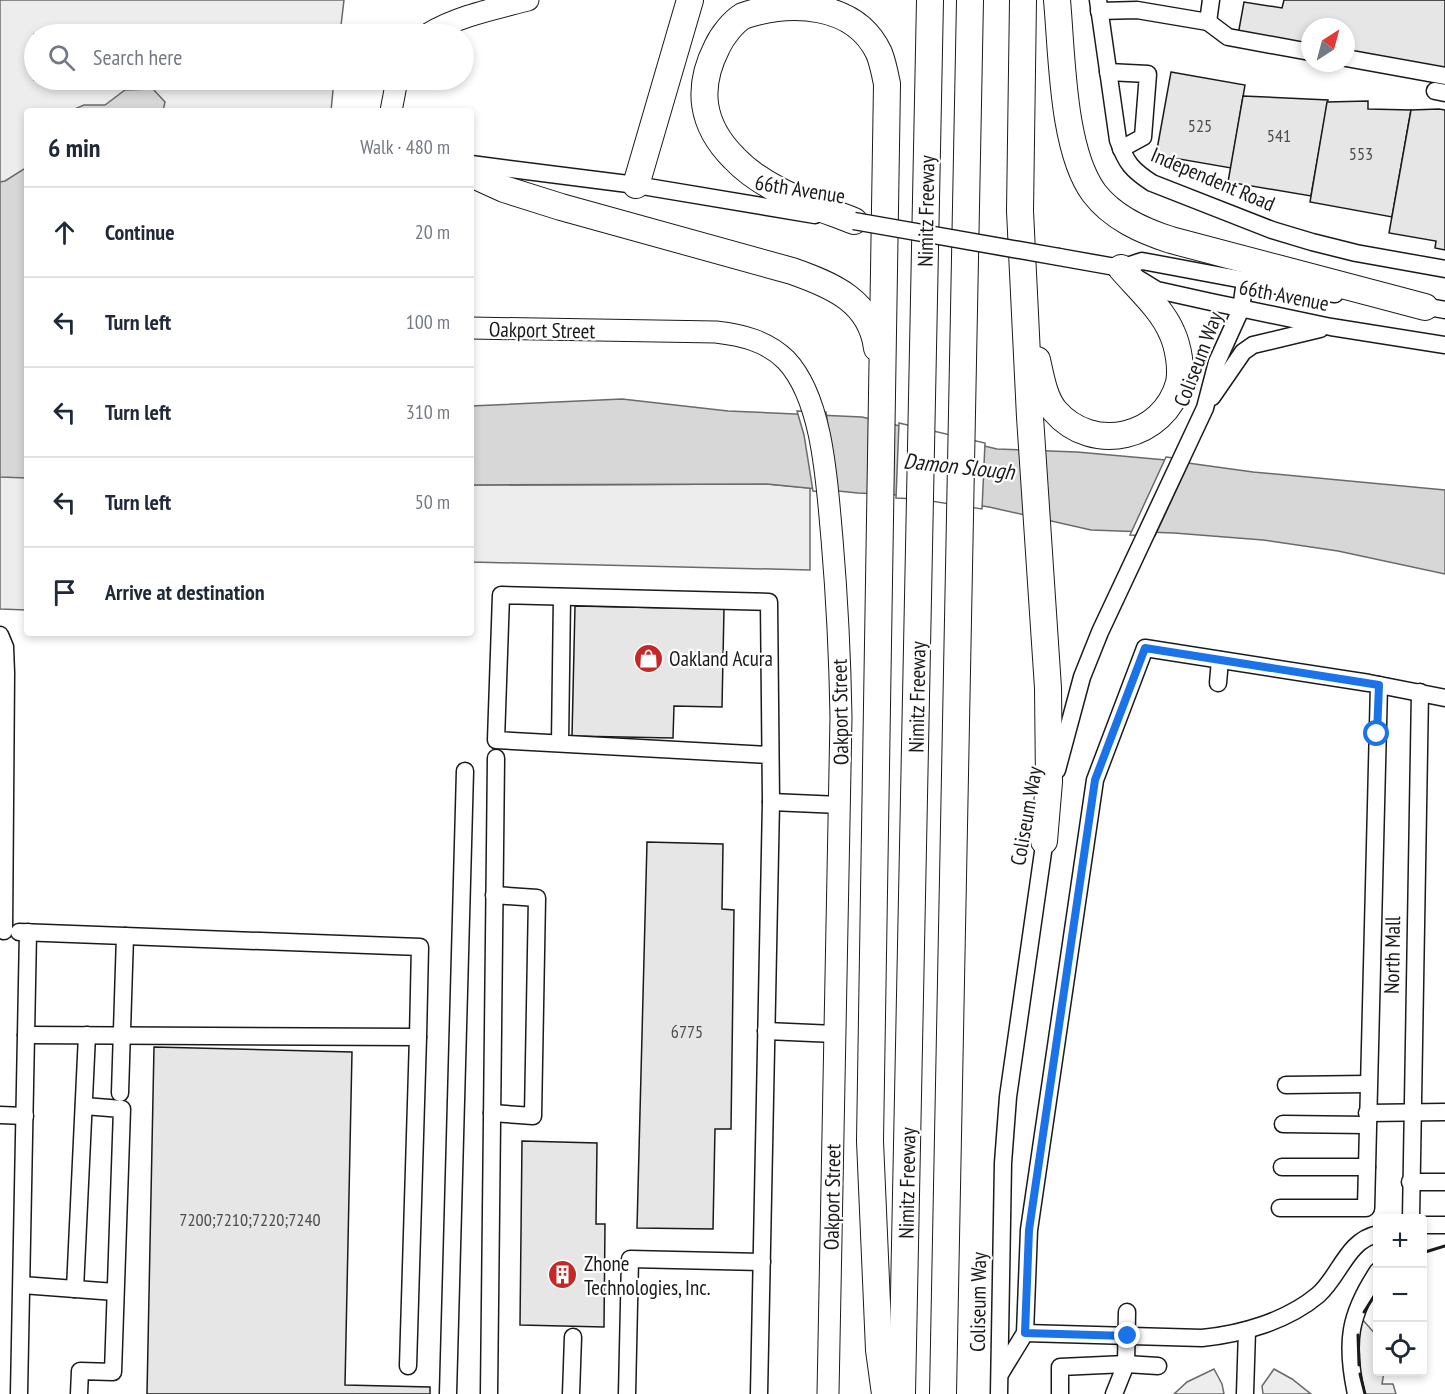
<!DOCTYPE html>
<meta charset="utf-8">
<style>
:root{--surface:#fff;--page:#f2f2f3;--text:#1f2937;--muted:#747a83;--line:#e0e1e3}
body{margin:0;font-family:"PT Sans Narrow",sans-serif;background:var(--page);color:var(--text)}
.controls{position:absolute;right:18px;bottom:18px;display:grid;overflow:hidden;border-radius:6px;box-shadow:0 3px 9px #0003}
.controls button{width:54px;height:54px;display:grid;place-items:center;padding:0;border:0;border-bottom:2px solid var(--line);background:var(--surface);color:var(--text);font:30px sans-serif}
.compass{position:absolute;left:1301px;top:18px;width:54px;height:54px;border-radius:50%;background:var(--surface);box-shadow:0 3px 9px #0003;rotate:36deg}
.stop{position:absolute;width:18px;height:18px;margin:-14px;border:4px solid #1a73e8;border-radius:50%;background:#fff}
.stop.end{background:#1a73e8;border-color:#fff;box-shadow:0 2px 6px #0008}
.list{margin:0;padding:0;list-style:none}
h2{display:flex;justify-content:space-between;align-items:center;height:78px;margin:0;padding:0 24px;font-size:26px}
h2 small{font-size:20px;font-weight:400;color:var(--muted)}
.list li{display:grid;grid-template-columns:39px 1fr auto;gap:18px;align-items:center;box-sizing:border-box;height:90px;padding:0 24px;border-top:2px solid var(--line)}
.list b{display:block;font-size:22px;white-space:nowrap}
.list em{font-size:20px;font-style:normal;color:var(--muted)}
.icon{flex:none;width:33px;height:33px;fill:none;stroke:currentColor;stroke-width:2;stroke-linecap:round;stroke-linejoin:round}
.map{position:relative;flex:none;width:1445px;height:1394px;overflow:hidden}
.search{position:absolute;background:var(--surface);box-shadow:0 3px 9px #0003;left:24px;top:24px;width:450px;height:66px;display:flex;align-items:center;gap:15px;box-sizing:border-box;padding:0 21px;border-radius:33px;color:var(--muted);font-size:22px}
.panel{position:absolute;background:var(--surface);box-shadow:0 3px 9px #0003;left:24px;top:108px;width:450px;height:528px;border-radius:6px}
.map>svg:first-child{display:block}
.green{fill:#ededed;stroke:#6a6a6a;stroke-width:1.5}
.water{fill:#d7d7d7;stroke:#6a6a6a;stroke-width:1.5}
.pier{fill:#fff;stroke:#6a6a6a;stroke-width:1.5}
.building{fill:#e6e6e6;stroke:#1a1a1a;stroke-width:1.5}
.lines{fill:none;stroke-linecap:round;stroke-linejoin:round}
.minor-casing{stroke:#1a1a1a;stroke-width:19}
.major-casing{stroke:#1a1a1a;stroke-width:23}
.highway-casing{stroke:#1a1a1a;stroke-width:28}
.minor{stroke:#fff;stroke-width:16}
.major{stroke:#fff;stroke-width:21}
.highway{stroke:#fff;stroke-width:26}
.minor-bridge-casing{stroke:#1a1a1a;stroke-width:19;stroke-linecap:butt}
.minor-bridge{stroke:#fff;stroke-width:16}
.wall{stroke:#1a1a1a;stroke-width:3}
.route{stroke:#1a73e8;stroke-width:8}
.labels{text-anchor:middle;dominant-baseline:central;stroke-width:4.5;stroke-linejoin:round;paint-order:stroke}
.number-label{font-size:18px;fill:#4d4d4d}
.street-label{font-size:21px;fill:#1a1a1a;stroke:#fff}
.poi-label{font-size:21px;fill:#1a1a1a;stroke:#fff;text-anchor:start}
.water-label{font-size:22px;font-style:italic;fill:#1a1a1a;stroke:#fff}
</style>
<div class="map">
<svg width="1445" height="1394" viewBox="0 0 1445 1394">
<rect width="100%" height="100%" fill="#fff"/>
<g class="green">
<path d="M0,0H344L340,34H34V80H334L331,111H27V610L0,609Z"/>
<path d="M767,484L810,488V570L471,562V485Z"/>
<path d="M1362,1319L1377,1336L1378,1372H1384L1382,1384H1393L1396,1394H1365C1358,1368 1356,1345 1362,1319Z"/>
<path d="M1214,1369L1222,1384L1224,1394H1174L1187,1382Z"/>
<path d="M1274,1369L1292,1379L1311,1394H1263L1262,1386Z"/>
</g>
<g class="water">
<path d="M153,89L165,102L163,111H70L84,105H105L125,90Z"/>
<path d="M27,167V478L0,477V182L5,181Z"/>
<path d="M622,399L728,411L862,417L997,449L1077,452L1166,460L1253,472L1445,490V574L1338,551L1263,540L1174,533L1091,530L989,507L918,496L858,493L767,484L471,485V406Z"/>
</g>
<g class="pier">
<path d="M797,411L826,412L838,494L813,491L804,435Z"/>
<path d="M899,423L985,443L982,509L918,499L896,498Z"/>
<path d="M1166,457L1190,460L1155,536L1130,535Z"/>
</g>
<g class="building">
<path d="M1284,0H1445V72L1346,55V27H1310V48L1238,35L1244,2L1282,8Z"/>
<path d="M1171,72L1245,85L1231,168L1156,155Z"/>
<path d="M1243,96L1328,100L1311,196L1228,182Z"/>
<path d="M1368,101V109L1411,110L1392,217L1310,202L1327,102Z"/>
<path d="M1439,109L1445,110V250L1435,248L1436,241L1389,233L1411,110Z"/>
<path d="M575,606L724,609L722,707L674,706L673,738L572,736Z"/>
<path d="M647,842L723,844L722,909L734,910L731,1129H715L713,1229L637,1228Z"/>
<path d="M154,1047L352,1052L345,1385L430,1387V1394H147Z"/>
<path d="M522,1141L597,1143L596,1224H605L604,1327L520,1325Z"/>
</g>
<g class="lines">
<defs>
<g id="minor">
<path d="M1098,0L1118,140C1126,163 1132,170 1152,183L1272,230L1312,242L1356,253L1445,269"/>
<path d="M1099,11L1137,10L1208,22L1211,0"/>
<path d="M1208,22L1228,37L1310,52"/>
<path d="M1346,58L1445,76"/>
<path d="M1108,72L1148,74L1143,137L1121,149"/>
<path d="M1435,91L1445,93"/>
<path d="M471,164L636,185L815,215"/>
<path d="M1059,257L1121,268L1157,290L1211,302L1331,327L1445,345"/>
<path d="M1121,268L1142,261L1265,284L1335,294"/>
<path d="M1417,305L1445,310"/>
<path d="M1212,397L1243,352L1253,345L1320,329"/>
<path d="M0,635L5,647L6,673L4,931"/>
<path d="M1218,683L1220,660"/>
<path d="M560,743L562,597"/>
<path d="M1057,770L1082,677L1100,632L1205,408L1217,362L1241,309L1245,280"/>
<path d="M771,802L840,805"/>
<path d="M19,932L125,936L120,1093"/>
<path d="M125,936L420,947L418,1037"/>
<path d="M766,1031L835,1034"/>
<path d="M26,1035L418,1037L408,1366"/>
<path d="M1286,1085L1368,1084"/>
<path d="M492,1113L533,1116L537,898L494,895"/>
<path d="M1367,1113L1445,1112"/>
<path d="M0,1115L25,1116"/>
<path d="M1283,1124L1367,1125"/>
<path d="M1282,1167H1367"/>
<path d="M1410,1182H1445"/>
<path d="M1280,1208H1366L1379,685"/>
<path d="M1411,1218L1420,692"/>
<path d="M1422,1225H1445"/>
<path d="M22,1285L115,1292"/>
<path d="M75,1289L87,1035"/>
<path d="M1025,1333L1202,1338C1242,1334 1287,1321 1318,1295C1340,1276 1347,1240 1378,1234"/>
<path d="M1000,1374L1025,1333L1029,1230L1095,780L1145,648L1369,683L1445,698"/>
<path d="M19,1394L28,932"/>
<path d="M79,1394L80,1371L113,1372L122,1109L84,1106"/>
<path d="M448,1394L465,771"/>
<path d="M489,1394L496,758"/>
<path d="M571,1394L573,1337"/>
<path d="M627,1394L630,1259L762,1262"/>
<path d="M759,1394L771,802L769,602L501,595L496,740L770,755"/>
<path d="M999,1394L1003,1163L1008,1097L1046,831"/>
<path d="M1060,1394V1367L1126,1364L1158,1366"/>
<path d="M1114,1394L1126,1364L1127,1312"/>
<path d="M1245,1394L1247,1330"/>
<path d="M1356,1394C1345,1342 1349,1315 1378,1271"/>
</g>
<g id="major">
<path d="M428,34C458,16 494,9 528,0"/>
<path d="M391,111L397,80"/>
<path d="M471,328L716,332C742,335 767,341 786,360C824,400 827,487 832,539C837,598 840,658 841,717L828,1394"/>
</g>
<g id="highway">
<path d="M1023,0L1020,211L1030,417L1048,688L1049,782L1044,841"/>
<path d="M1057,0C1062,54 1062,150 1094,193C1113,218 1143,231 1171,240L1425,307"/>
<path d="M471,174L504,189L561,207L792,271C832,285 871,301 877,348"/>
<path d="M636,185L690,0"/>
<path d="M854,221C813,205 765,191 734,158C701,125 696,88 717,47C722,36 733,22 743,16C790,0 855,2 879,53C883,63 885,74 887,84L870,1141L879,1350L885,1394"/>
<path d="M1037,360C1041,377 1044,398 1055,411C1093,455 1164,438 1179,383C1182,368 1178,346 1172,333C1162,309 1138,288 1121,268"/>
<path d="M902,1394L930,0"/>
<path d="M943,1394L970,0"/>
</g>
</defs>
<use href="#minor" class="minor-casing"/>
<use href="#major" class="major-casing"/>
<use href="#highway" class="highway-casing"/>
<use href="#minor" class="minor"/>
<use href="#major" class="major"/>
<use href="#highway" class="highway"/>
<defs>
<path id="minor-bridge" d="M854,221L1059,257"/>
</defs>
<use href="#minor-bridge" class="minor-bridge-casing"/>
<use href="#minor-bridge" class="minor-bridge"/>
<g class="wall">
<path d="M1422,1253L1445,1246"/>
<path d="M1364,1312L1378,1290"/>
<path d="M1358,1335L1359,1365"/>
<path d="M1360,1374L1365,1394"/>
</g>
</g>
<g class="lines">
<path class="route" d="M1128,1336L1025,1333L1029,1230L1095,780L1145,648L1379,685L1377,734"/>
</g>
<defs>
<symbol id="shop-disc" viewBox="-11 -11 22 22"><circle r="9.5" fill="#c62828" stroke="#fff"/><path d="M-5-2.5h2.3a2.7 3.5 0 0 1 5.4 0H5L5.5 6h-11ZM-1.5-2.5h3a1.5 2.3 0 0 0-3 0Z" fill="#fff"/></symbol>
<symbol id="building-disc" viewBox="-11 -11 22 22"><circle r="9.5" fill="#c62828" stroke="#fff"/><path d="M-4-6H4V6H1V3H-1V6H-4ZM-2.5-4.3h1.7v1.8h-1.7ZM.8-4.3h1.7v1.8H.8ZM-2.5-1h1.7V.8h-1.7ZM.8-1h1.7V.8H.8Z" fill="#fff"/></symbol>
</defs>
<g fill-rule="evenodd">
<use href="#shop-disc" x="632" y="642" width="33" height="33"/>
<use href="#building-disc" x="546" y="1258" width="33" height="33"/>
</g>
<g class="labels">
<g class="number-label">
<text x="1200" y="125">525</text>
<text x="1279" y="135">541</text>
<text x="1361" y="153">553</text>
<text x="687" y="1031">6775</text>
<text x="250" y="1219">7200;7210;7220;7240</text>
</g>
<g class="street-label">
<text transform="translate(1213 179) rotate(23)">Independent Road</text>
<text transform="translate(800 189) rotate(9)">66th Avenue</text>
<text transform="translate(926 211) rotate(-89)">Nimitz Freeway</text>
<text transform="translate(1284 295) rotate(11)">66th Avenue</text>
<text transform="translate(542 330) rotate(1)">Oakport Street</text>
<text transform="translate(1198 359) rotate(-69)">Coliseum Way</text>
<text transform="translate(917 697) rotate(-89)">Nimitz Freeway</text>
<text transform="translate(840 712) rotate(-91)">Oakport Street</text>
<text transform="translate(1026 816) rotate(-80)">Coliseum Way</text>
<text transform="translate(1392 955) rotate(-89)">North Mall</text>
<text transform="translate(907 1183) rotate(-89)">Nimitz Freeway</text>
<text transform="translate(832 1197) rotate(-89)">Oakport Street</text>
<text transform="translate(978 1302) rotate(-89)">Coliseum Way</text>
</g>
<g class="poi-label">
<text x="669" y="658">Oakland Acura</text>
<text x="584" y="1263">Zhone<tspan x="584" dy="24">Technologies, Inc.</tspan></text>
</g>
<g class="water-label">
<text transform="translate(959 466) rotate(6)">Damon Slough</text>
</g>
</g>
</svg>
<div class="controls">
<button>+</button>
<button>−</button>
<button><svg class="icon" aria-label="locate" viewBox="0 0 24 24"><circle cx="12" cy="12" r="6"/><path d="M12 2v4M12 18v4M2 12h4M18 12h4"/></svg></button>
</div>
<svg class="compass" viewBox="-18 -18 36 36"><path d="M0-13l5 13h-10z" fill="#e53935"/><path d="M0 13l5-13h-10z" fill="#747a83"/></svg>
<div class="stop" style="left:1377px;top:734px"></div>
<div class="stop end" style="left:1128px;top:1336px"></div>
<div class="search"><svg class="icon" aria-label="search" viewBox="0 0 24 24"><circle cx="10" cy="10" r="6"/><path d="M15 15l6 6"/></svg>Search here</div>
<section class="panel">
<h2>6 min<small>Walk · 480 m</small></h2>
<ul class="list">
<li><svg class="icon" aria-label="ahead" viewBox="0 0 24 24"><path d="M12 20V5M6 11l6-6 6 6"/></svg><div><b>Continue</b></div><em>20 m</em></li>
<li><svg class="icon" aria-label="left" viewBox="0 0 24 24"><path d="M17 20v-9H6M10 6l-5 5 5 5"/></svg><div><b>Turn left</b></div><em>100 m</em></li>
<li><svg class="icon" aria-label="left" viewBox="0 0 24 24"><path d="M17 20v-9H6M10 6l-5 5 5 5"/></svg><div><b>Turn left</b></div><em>310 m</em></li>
<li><svg class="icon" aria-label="left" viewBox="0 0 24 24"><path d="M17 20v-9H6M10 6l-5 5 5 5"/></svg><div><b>Turn left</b></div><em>50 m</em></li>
<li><svg class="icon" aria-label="arrive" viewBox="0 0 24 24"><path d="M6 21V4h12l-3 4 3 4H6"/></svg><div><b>Arrive at destination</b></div></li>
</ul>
</section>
</div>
